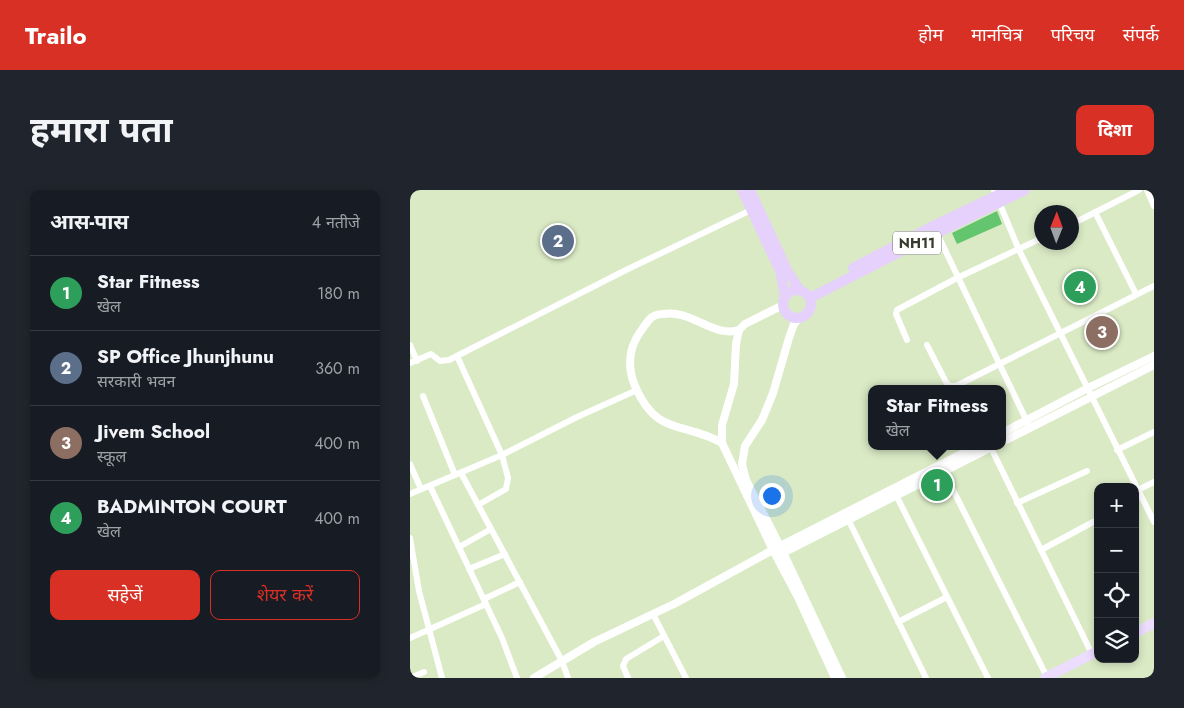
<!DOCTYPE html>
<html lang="hi">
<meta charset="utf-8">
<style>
:root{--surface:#171b24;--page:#20242c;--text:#f1f3f6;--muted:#9ea1a6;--line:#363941;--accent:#d93025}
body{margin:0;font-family:Jost,"Noto Sans Devanagari",sans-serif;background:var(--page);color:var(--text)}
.controls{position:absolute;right:15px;bottom:15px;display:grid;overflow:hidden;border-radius:10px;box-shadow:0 2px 8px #0003}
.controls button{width:45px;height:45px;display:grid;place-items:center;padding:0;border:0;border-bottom:1px solid var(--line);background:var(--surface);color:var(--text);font:25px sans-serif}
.compass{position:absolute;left:624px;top:15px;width:45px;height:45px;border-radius:50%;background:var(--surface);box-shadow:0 2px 8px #0003;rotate:1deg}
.you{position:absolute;left:361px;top:305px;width:18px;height:18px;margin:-12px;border:4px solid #fff;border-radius:50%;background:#1a73e8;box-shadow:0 0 0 8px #1a73e833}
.badge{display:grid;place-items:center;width:32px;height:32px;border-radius:50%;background:var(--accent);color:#fff;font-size:16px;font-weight:700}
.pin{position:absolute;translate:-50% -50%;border:2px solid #fff;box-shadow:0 1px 5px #0006}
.popup{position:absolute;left:458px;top:195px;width:138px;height:65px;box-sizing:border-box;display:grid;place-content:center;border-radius:10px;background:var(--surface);filter:drop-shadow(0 1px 4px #0005);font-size:16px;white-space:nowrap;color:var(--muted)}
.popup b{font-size:19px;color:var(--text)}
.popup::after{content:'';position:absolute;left:50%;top:100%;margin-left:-10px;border:10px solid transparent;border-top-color:var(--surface)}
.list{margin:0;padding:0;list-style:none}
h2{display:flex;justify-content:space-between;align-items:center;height:65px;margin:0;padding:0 20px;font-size:21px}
h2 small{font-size:16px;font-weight:400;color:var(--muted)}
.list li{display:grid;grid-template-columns:32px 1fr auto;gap:15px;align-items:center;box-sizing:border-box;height:75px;padding:0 20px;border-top:1px solid var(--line)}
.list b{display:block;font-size:19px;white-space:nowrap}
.list p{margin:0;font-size:16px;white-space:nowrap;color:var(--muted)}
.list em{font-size:16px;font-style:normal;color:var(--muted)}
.actions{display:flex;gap:10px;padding:15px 20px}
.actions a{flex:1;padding:11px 0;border:1px solid var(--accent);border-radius:10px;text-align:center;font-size:18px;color:var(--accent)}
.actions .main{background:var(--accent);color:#fff}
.icon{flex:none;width:28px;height:28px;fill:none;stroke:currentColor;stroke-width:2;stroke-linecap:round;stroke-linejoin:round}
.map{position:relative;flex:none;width:744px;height:488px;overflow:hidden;border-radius:10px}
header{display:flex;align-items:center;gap:30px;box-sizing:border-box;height:70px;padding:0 25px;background:var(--accent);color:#fff}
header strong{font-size:24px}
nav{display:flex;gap:28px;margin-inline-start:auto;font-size:18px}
.intro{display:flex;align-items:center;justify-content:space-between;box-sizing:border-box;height:120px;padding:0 30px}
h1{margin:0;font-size:35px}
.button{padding:12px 22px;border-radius:10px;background:var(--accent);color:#fff;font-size:18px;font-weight:700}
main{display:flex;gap:30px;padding:0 30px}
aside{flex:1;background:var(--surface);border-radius:10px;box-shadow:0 2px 8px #0003}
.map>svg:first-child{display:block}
.building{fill:#63c56e}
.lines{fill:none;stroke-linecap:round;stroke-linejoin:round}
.minor{stroke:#fff;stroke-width:6}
.tertiary{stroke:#fff;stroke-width:8}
.primary{stroke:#ecdcfd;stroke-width:10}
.trunk{stroke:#e6d0fc;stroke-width:10}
.labels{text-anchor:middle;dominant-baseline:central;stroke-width:5;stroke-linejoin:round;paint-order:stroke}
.shield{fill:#fff;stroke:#72766c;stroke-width:1}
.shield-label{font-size:14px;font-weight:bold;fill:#353c2d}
</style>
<header>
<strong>Trailo</strong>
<nav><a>होम</a><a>मानचित्र</a><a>परिचय</a><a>संपर्क</a></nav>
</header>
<div class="intro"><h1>हमारा पता</h1><a class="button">दिशा</a></div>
<main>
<aside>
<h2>आस-पास<small>4 नतीजे</small></h2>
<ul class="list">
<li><span class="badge" style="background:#2e9e5b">1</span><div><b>Star Fitness</b><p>खेल</p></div><em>180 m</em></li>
<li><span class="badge" style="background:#5c6f8a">2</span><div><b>SP Office Jhunjhunu</b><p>सरकारी भवन</p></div><em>360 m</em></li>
<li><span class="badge" style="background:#8d6e63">3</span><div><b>Jivem School</b><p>स्कूल</p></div><em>400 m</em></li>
<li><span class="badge" style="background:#2e9e5b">4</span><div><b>BADMINTON COURT</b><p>खेल</p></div><em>400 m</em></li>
</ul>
<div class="actions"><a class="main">सहेजें</a><a>शेयर करें</a></div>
</aside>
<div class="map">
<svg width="744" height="488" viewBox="0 0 744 488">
<rect width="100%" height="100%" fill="#daeac5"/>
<path class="building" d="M587,21L592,34L547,54L542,43Z"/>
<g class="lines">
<g class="minor">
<path d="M584,0L609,60L744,332"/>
<path d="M737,0L744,16"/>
<path d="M685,22L726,104"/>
<path d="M662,34L729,0"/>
<path d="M526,41L620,238"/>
<path d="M497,150L486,124L487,120L547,88L632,48"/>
<path d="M0,155L7,171"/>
<path d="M517,155L536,192L540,196H546L744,96"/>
<path d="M47,166L92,265L98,288L96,299L68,315"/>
<path d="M0,173L21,164L30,171L39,170L216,80L341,20"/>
<path d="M13,206L45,285"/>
<path d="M581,258L682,464"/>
<path d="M707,260L744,242"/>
<path d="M0,274L11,299"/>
<path d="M534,282L637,487"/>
<path d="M51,283L152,471L158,488"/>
<path d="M20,296L92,448L107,488"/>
<path d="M728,300L744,292"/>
<path d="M0,304L92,265L167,227L227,200"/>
<path d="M486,305L578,488"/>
<path d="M607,313L677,281"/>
<path d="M438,329L516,488"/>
<path d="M0,348L9,401L32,488"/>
<path d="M49,357L81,339"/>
<path d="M631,360L683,332"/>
<path d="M59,379L95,364"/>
<path d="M74,409L110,392"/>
<path d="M243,424L276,488"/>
<path d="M488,432L537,407"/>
<path d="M0,448L76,414"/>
<path d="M0,488L14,482"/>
<path d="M218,488L213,476L216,469L254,446"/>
</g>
<g class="tertiary">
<path d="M373,115L335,134L329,140L326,154L324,194L312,235V253L363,360L388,407L425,488"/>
<path d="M390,127L384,134L379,148L363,203L352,230L335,256L332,274L336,290L370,356L432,488"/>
<path d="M592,243L678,198L744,166"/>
<path d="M592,252L744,175"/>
<path d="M312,253C273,231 247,247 225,196C219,182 218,165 225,151C227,146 238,130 242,127C245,125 251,124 253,124C281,119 303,148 329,140"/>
<path d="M369,365L584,256"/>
<path d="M124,488L184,452L266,413L370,356L567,256"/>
</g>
<g class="primary">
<path d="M725,443L744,433"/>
<path d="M635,488L688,461"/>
</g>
<g class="trunk">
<path d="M332,0L370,81L375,106"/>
<path d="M340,0L378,82L390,100"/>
<path d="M443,78L523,36L598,0"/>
<circle cx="387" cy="114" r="14"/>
<path d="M400,108L519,47L615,0"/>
</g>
</g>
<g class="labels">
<rect class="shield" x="483" y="41.5" width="48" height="23" rx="4"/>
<g class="shield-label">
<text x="507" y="53">NH11</text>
</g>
</g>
</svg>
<div class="controls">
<button>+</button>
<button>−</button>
<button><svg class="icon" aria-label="locate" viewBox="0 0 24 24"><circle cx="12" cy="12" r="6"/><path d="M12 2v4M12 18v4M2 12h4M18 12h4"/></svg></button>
<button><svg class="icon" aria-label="layers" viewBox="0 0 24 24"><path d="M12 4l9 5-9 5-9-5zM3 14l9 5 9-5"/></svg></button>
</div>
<svg class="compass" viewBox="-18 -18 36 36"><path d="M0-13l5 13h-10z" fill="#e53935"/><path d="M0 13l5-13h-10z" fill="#9ea1a6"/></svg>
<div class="you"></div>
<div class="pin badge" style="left:527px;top:295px;background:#2e9e5b">1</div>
<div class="popup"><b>Star Fitness</b>खेल</div>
<div class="pin badge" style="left:148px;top:51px;background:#5c6f8a">2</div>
<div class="pin badge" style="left:692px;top:142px;background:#8d6e63">3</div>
<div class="pin badge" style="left:670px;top:97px;background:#2e9e5b">4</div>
</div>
</main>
